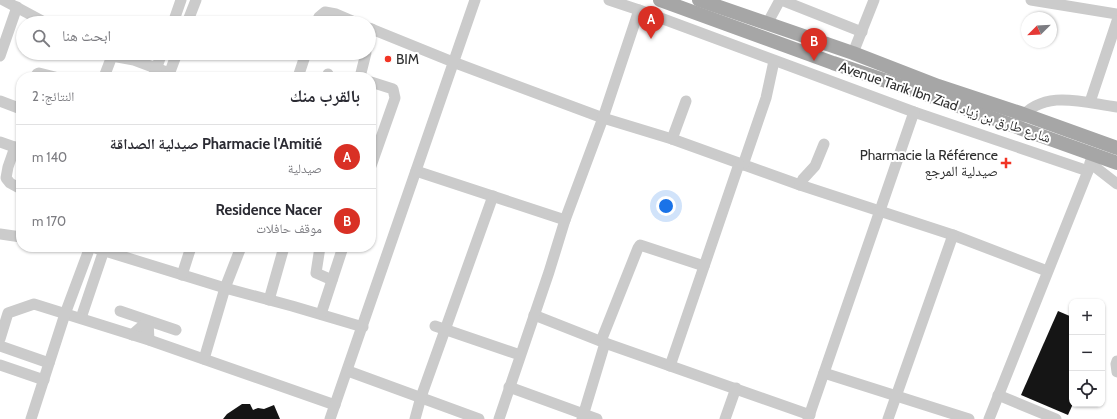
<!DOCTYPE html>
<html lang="ar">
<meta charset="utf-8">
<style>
:root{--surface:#fff;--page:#f2f2f3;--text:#2b2b33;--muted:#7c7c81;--line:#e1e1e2;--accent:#d93025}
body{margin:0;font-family:Cabin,"Noto Naskh Arabic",sans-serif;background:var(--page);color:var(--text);direction:rtl}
.controls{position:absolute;right:12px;bottom:12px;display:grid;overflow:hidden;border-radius:8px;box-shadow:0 1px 3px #0004}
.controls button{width:36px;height:36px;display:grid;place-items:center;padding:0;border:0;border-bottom:1px solid var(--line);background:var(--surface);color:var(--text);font:20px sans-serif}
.compass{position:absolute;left:1021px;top:12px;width:36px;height:36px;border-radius:50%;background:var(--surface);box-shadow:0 1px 3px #0004;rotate:246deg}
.you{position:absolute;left:666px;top:206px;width:14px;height:14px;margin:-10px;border:3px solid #fff;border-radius:50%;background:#1a73e8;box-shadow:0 0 0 6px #1a73e833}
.badge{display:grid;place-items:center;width:26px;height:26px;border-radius:50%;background:var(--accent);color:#fff;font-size:13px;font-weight:700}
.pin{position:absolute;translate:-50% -33px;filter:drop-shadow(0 1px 2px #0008)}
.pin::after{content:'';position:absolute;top:21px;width:14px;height:12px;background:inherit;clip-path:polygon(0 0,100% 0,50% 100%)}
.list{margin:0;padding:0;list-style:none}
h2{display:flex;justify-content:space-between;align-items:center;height:52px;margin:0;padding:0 16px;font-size:17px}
h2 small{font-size:13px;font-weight:400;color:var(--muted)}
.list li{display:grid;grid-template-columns:26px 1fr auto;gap:12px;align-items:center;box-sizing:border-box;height:64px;padding:0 16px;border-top:1px solid var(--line)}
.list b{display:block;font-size:15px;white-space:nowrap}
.list p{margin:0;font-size:13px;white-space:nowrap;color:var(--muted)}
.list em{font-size:13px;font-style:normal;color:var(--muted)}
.icon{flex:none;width:22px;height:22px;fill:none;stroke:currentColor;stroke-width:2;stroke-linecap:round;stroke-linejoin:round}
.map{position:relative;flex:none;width:1117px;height:419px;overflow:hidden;direction:ltr}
.search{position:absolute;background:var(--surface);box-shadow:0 1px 3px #0004;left:16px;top:16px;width:360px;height:44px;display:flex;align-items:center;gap:10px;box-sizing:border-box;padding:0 14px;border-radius:22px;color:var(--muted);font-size:15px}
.panel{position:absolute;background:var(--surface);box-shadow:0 1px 3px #0004;left:16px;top:72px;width:360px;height:180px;border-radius:16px;direction:rtl}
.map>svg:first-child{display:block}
.building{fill:#151515}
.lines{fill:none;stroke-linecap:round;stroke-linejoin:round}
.minor{stroke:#cbcbcb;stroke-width:11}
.major{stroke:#a6a6a6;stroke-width:14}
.poi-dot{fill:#f13424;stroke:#fff;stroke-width:1.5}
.labels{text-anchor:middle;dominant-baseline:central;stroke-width:4;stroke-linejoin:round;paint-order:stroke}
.poi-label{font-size:14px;fill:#2e2e2e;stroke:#fff;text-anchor:start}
.street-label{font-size:14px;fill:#2e2e2e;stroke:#fff}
</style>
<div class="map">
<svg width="1117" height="419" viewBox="0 0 1117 419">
<rect width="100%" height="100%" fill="#fff"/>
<g class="building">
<path d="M1058,311L1072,317V406L1068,415L1021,395Z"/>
<path d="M242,404H250L253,410L258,408L264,409L274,405L280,419H223L227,414Z"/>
</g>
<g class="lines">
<g class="minor">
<path d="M3,0L46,23"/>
<path d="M609,0L639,10L914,112L1088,171"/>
<path d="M781,0L862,32"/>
<path d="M1031,0L1117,14"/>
<path d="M173,23L181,0"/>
<path d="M187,23L196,0"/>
<path d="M316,23L319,17L325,12L336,14L357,23"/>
<path d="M767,24L780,0"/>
<path d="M369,28L453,62L603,118L672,139L800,185L953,235L1047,271"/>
<path d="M369,40L372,29"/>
<path d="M106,53L112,56L134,60L169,73"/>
<path d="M853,53L874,0"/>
<path d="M0,56L17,7"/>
<path d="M35,77L37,74L39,73L55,77"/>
<path d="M104,77L112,56"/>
<path d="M153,77L162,53"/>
<path d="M168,77L177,53"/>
<path d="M298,77L306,53"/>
<path d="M327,77L328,74"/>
<path d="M360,77L366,53"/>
<path d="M371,82L393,89L395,98L371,166"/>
<path d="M0,101L21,109"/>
<path d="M1090,102L1117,21"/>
<path d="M1020,119C1044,88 1085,103 1117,107"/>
<path d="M672,139L686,101"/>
<path d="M0,142L20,149"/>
<path d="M15,147L8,167L6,178L10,183L21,189"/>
<path d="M1090,163L1117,184"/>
<path d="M743,165L766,98L774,61"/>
<path d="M416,171L565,220"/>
<path d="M800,185L803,179L815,166L824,144"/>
<path d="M0,234L21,237"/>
<path d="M92,247L225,288L292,306L363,327"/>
<path d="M320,247L316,273L332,280"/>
<path d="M182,275L191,247"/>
<path d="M269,300L284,247"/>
<path d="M120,311L176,330"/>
<path d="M321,314L343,247"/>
<path d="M534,315L605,343L810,415"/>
<path d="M81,318L105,247"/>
<path d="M435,326L520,355"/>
<path d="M132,335L148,321L149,340"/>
<path d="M0,339L8,313L34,304L149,340L335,405"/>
<path d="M601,341L638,248L640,245L704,266"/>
<path d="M0,346L49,363"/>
<path d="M204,359L225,288L241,247"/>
<path d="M1117,361L1116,364L1117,372"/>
<path d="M0,365L44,380"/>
<path d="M670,366L739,164"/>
<path d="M348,371L479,419"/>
<path d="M824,373L969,419"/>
<path d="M509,387L597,419"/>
<path d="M998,395L1056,419"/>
<path d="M31,419L65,314L90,247"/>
<path d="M330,419L475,0"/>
<path d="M415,419L421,397L493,196"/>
<path d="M499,419L549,272L565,220L603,118L639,10"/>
<path d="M582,419L605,343"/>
<path d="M725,419L736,388"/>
<path d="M808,419L914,112"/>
<path d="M888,419L953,235"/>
<path d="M989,419L1088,171L1093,153"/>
</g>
<g class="major">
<path d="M660,0L833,63L925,94L1117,163"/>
<path d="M699,0L853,53L938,86L1023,114L1117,148"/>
</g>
</g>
<g class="poi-dot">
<circle cx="388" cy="59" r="4"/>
<path d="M1004 157h4v4h4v4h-4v4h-4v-4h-4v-4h4z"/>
</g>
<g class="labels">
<g class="poi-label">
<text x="396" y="59">BIM</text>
<text x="998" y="155" text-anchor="end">Pharmacie la Référence<tspan x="998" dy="16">صيدلية المرجع</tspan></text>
</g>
<g class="street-label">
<text transform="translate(945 102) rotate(19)">Avenue Tarik Ibn Ziad شارع طارق بن زياد</text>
</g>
</g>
</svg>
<div class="controls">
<button>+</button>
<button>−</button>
<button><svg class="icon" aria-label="locate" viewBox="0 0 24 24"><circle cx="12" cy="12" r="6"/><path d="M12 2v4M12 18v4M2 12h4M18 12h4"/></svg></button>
</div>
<svg class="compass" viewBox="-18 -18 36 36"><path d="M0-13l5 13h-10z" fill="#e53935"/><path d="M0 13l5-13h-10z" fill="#7c7c81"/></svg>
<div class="you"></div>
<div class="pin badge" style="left:651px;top:39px">A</div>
<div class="pin badge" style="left:814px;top:61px">B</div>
<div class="search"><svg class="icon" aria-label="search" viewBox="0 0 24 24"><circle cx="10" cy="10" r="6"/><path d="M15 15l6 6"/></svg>ابحث هنا</div>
<section class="panel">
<h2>بالقرب منك<small>النتائج: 2</small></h2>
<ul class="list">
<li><span class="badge">A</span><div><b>Pharmacie l'Amitié صيدلية الصداقة</b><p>صيدلية</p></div><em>140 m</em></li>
<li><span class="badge">B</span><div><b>Residence Nacer</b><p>موقف حافلات</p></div><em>170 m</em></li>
</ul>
</section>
</div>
